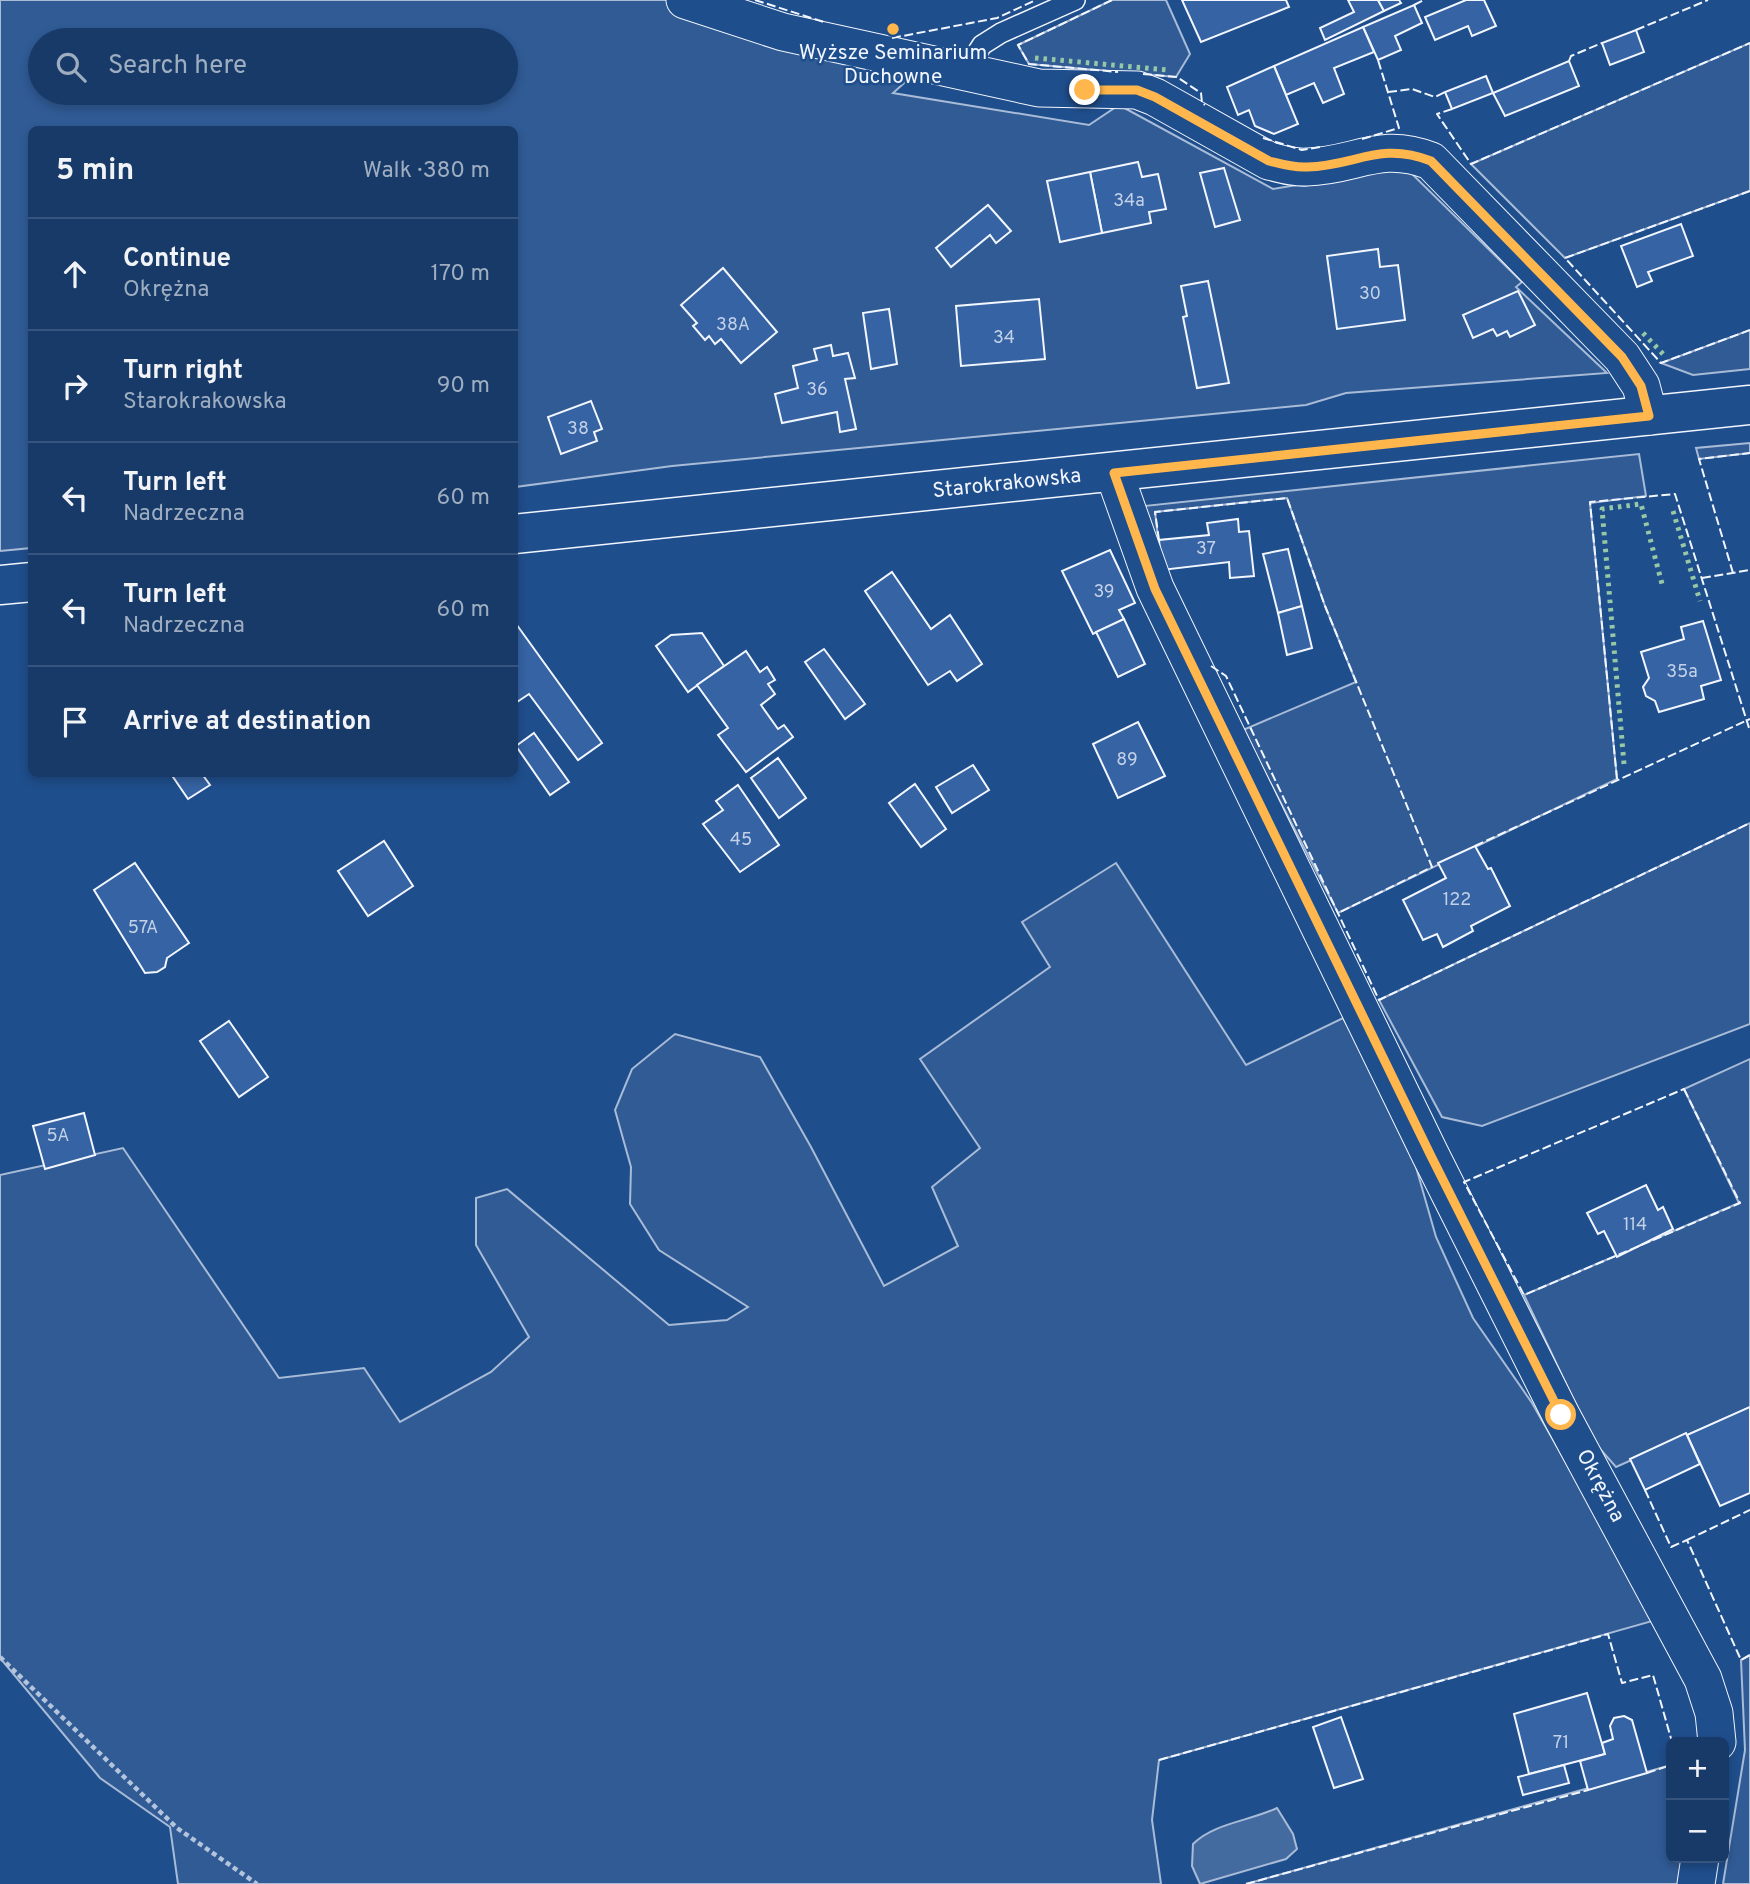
<!DOCTYPE html>
<meta charset="utf-8">
<style>
:root{--surface:#173a69;--page:#244571;--text:#f1f3f6;--muted:#9eadc0;--line:#36547d}
body{margin:0;font-family:Overpass,sans-serif;background:var(--page);color:var(--text)}
.controls{position:absolute;right:21px;bottom:21px;display:grid;overflow:hidden;border-radius:10px;box-shadow:0 4px 10px #0003}
.controls button{width:63px;height:63px;display:grid;place-items:center;padding:0;border:0;border-bottom:2px solid var(--line);background:var(--surface);color:var(--text);font:35px sans-serif}
.stop{position:absolute;width:21px;height:21px;margin:-16px;border:5px solid #ffb74d;border-radius:50%;background:#fff}
.stop.end{background:#ffb74d;border-color:#fff;box-shadow:0 2px 7px #0008}
.list{margin:0;padding:0;list-style:none}
h2{display:flex;justify-content:space-between;align-items:center;height:91px;margin:0;padding:0 28px;font-size:30px}
h2 small{font-size:23px;font-weight:400;color:var(--muted)}
.list li{display:grid;grid-template-columns:46px 1fr auto;gap:21px;align-items:center;box-sizing:border-box;height:112px;padding:0 28px;border-top:2px solid var(--line)}
.list b{display:block;font-size:26px;white-space:nowrap}
.list p{margin:0;font-size:23px;white-space:nowrap;color:var(--muted)}
.list em{font-size:23px;font-style:normal;color:var(--muted)}
.icon{flex:none;width:38px;height:38px;fill:none;stroke:currentColor;stroke-width:2;stroke-linecap:round;stroke-linejoin:round}
.map{position:relative;flex:none;width:1750px;height:1884px;overflow:hidden}
.search{position:absolute;background:var(--surface);box-shadow:0 4px 10px #0003;left:28px;top:28px;width:490px;height:77px;display:flex;align-items:center;gap:18px;box-sizing:border-box;padding:0 24px;border-radius:38px;color:var(--muted);font-size:26px}
.panel{position:absolute;background:var(--surface);box-shadow:0 4px 10px #0003;left:28px;top:126px;width:490px;height:651px;border-radius:10px}
.map>svg:first-child{display:block}
.green{fill:#305b95;stroke:#a8bbd7;stroke-width:2;fill-rule:evenodd}
.water{fill:#446ba0;stroke:#a8bbd7;stroke-width:2}
.building{fill:#3563a3;stroke:#f2f6ff;stroke-width:2}
.lines{fill:none;stroke-linecap:round;stroke-linejoin:round}
.service-casing{stroke:#f2f6ff;stroke-width:22}
.minor-casing{stroke:#f2f6ff;stroke-width:39}
.tertiary-casing{stroke:#f2f6ff;stroke-width:41}
.path{stroke:#b3c4dc;stroke-width:4.5;stroke-dasharray:5 3.5;stroke-linecap:butt}
.service{stroke:#1f4e8c;stroke-width:19}
.minor{stroke:#1f4e8c;stroke-width:37}
.tertiary{stroke:#1f4e8c;stroke-width:38}
.hedge{stroke:#97c8a6;stroke-width:5;stroke-dasharray:3.5 5;stroke-linecap:butt}
.fence{stroke:#f2f6ff;stroke-width:2;stroke-dasharray:9 3.5;stroke-linecap:butt}
.route{stroke:#ffb74d;stroke-width:9}
.poi-dot{fill:#ffb74d;stroke:#1f4e8c;stroke-width:2.5}
.labels{text-anchor:middle;dominant-baseline:central;stroke-width:5;stroke-linejoin:round;paint-order:stroke}
.number-label{font-size:18px;fill:#c3d1e8}
.poi-label{font-size:21px;fill:#f2f6ff;stroke:#1f4e8c}
.street-label{font-size:21px;fill:#f2f6ff;stroke:#1f4e8c}
</style>
<div class="map">
<svg width="1750" height="1884" viewBox="0 0 1750 1884">
<rect width="100%" height="100%" fill="#1f4e8c"/>
<g class="green">
<path d="M0,0H715L913,75L893,93L1089,125L1119,105L1273,189L1405,167L1522,282L1516,287L1607,373L1346,393L1306,405L672,466L515,487L514,130H32L31,548L0,551ZM40,40H506V93H40Z"/>
<path d="M1112,0H1166L1190,54L1176,77L1029,64L1018,45Z"/>
<path d="M1750,43V191L1565,258L1471,164Z"/>
<path d="M1750,330V369L1693,375L1661,363Z"/>
<path d="M1750,443V453L1699,459L1696,448Z"/>
<path d="M1639,454L1646,496L1590,503L1617,779L1338,913L1243,730L1356,682L1325,606L1287,498L1155,512L1162,570L1144,506Z"/>
<path d="M1750,823V1024L1482,1126L1442,1117L1379,1000Z"/>
<path d="M1116,863L1246,1065L1343,1018L1406,1132L1436,1237L1473,1318L1532,1403L1656,1620L1159,1760L1152,1820L1161,1884H178L170,1827L100,1778L0,1658V1175L123,1148L279,1378L364,1368L400,1422L491,1372L529,1337L476,1245V1198L507,1189L669,1325L727,1320L748,1307L659,1250L630,1204L631,1167L615,1110L632,1069L675,1034L760,1057L811,1147L884,1286L958,1246L932,1187L980,1148L920,1059L1050,967L1022,922Z"/>
<path d="M1750,1059V1407L1616,1467L1593,1441L1524,1295L1739,1203L1684,1089Z"/>
<path d="M1750,1655V1884H1723L1745,1750L1741,1660Z"/>
<path d="M1671,1765V1858H1683L1680,1884H1246Z"/>
</g>
<path class="water" d="M1277,1808L1293,1834L1297,1849L1286,1859L1200,1884L1192,1866L1193,1844C1214,1823 1250,1821 1277,1808Z"/>
<g class="building">
<path d="M1182,0H1286L1289,7L1201,42Z"/>
<path d="M1348,0H1378L1384,11L1325,40L1320,28L1354,12Z"/>
<path d="M1378,0H1399L1401,3L1384,11Z"/>
<path d="M1466,0H1484L1496,26L1472,36L1468,26L1435,40L1425,17Z"/>
<path d="M1414,5L1422,23L1395,36L1401,50L1378,60L1363,27Z"/>
<path d="M1363,27L1374,52L1334,68L1344,94L1323,103L1314,83L1286,95L1274,66Z"/>
<path d="M1636,30L1644,52L1610,65L1602,43Z"/>
<path d="M1569,61L1579,86L1505,116L1493,93Z"/>
<path d="M1274,66L1298,124L1274,134L1255,126L1249,110L1238,115L1227,87Z"/>
<path d="M1486,76L1493,93L1452,109L1445,92Z"/>
<path d="M1138,162L1142,177L1158,174L1166,209L1149,212L1151,223L1102,233L1090,172Z"/>
<path d="M1224,168L1240,220L1215,227L1200,173Z"/>
<path d="M1090,172L1102,233L1060,242L1047,181Z"/>
<path d="M988,205L1011,231L996,243L990,235L951,267L936,248Z"/>
<path d="M1681,224L1693,256L1648,272L1652,281L1637,287L1621,246Z"/>
<path d="M1378,249L1380,267L1398,265L1405,320L1337,329L1327,256Z"/>
<path d="M723,268L777,332L741,363L721,339L715,344L709,336L705,340L693,326L697,323L681,305Z"/>
<path d="M1208,281L1229,383L1197,388L1183,317L1187,316L1181,286Z"/>
<path d="M1518,291L1535,325L1510,337L1507,331L1497,336L1493,329L1473,338L1463,315Z"/>
<path d="M1039,299L1045,359L961,366L956,306Z"/>
<path d="M889,309L897,364L871,369L863,313Z"/>
<path d="M831,345L833,356L848,353L855,378L845,379L856,429L840,432L837,412L782,423L775,394L798,388L793,366L817,360L814,349Z"/>
<path d="M591,401L602,429L594,432L597,441L561,454L548,417Z"/>
<path d="M1238,519L1239,532L1249,531L1254,576L1230,578L1229,562L1162,570L1159,540L1209,535L1207,523Z"/>
<path d="M1288,549L1302,606L1278,613L1263,554Z"/>
<path d="M1110,550L1135,603L1119,610L1124,619L1093,634L1062,571Z"/>
<path d="M892,572L931,629L950,615L982,664L957,681L950,671L928,685L865,591Z"/>
<path d="M1302,606L1312,648L1287,655L1278,613Z"/>
<path d="M1124,619L1145,664L1118,677L1096,632Z"/>
<path d="M514,621L602,743L578,760L529,694L517,702L514,699Z"/>
<path d="M1703,621L1721,680L1701,686L1704,699L1659,712L1655,701L1646,696L1643,687L1649,678L1641,652L1684,639L1681,627Z"/>
<path d="M702,633L724,666L688,692L656,646L671,635Z"/>
<path d="M824,649L865,704L845,719L805,662Z"/>
<path d="M746,651L760,672L767,667L775,680L768,684L775,694L761,705L778,729L784,725L793,737L746,772L718,735L728,728L697,685Z"/>
<path d="M1138,722L1165,776L1118,798L1093,744Z"/>
<path d="M534,733L569,782L550,795L516,746Z"/>
<path d="M778,758L806,798L779,818L751,778Z"/>
<path d="M973,765L989,790L952,813L936,787Z"/>
<path d="M171,774H202L210,785L188,799Z"/>
<path d="M915,784L946,829L921,847L889,803Z"/>
<path d="M738,785L779,845L740,872L703,824L723,810L716,801Z"/>
<path d="M384,841L413,886L368,916L338,871Z"/>
<path d="M1475,846L1488,869L1491,868L1510,906L1471,926L1473,931L1443,947L1437,934L1423,940L1403,900L1446,878L1438,863Z"/>
<path d="M135,863L189,943L167,958L165,967L157,972L145,973L94,890Z"/>
<path d="M229,1021L268,1077L239,1097L200,1041Z"/>
<path d="M84,1113L95,1155L45,1169L33,1126Z"/>
<path d="M1646,1185L1658,1210L1663,1207L1673,1229L1617,1257L1604,1231L1598,1234L1587,1213Z"/>
<path d="M1750,1407V1493L1720,1506L1687,1435Z"/>
<path d="M1686,1433L1700,1464L1645,1490L1630,1459Z"/>
<path d="M1587,1693L1605,1754L1529,1774L1514,1714Z"/>
<path d="M1624,1716L1632,1720L1647,1773L1588,1790L1580,1761L1605,1754L1602,1743L1613,1739L1610,1726L1614,1718Z"/>
<path d="M1341,1717L1363,1779L1334,1788L1313,1727Z"/>
<path d="M1564,1765L1569,1783L1523,1795L1518,1777Z"/>
</g>
<g class="lines">
<defs>
<path id="service" d="M966,70L982,45L1001,33L1075,0"/>
<g id="minor">
<path d="M685,0L783,32L1039,88L1137,90L1155,97L1269,161C1281,164 1294,168 1307,167C1356,166 1379,141 1431,161L1622,357L1641,386L1649,416"/>
<path d="M1114,473L1155,588L1430,1154L1561,1415L1703,1679L1714,1713L1717,1742"/>
<path d="M1696,1884L1700,1858"/>
</g>
<g id="tertiary">
<path d="M514,534L1750,405"/>
<path d="M0,585L32,582"/>
</g>
</defs>
<use href="#service" class="service-casing"/>
<use href="#minor" class="minor-casing"/>
<use href="#tertiary" class="tertiary-casing"/>
<path class="path" d="M0,1657L177,1828L257,1884"/>
<use href="#service" class="service"/>
<use href="#minor" class="minor"/>
<use href="#tertiary" class="tertiary"/>
<g class="hedge">
<path d="M1035,58L1168,70"/>
<path d="M1643,333L1663,354"/>
<path d="M1673,511L1700,601"/>
<path d="M1624,764L1602,509L1641,504L1662,584"/>
</g>
<g class="fence">
<path d="M755,0L824,22"/>
<path d="M1112,0L1018,45L1029,64L1118,72"/>
<path d="M1414,5L1424,0"/>
<path d="M1636,30L1708,0"/>
<path d="M892,38L997,18L1036,0"/>
<path d="M1569,61L1571,56L1602,43"/>
<path d="M1143,74L1177,77L1201,93L1202,103L1205,105"/>
<path d="M1388,92L1412,89L1435,97L1445,92"/>
<path d="M1452,109L1437,114L1471,164L1750,43"/>
<path d="M1263,138L1302,150L1320,147"/>
<path d="M1362,139L1399,128L1378,60"/>
<path d="M1750,191L1565,258L1661,363L1750,330"/>
<path d="M1159,540L1155,512L1287,498L1325,606L1432,867L1338,913"/>
<path d="M1733,573L1699,459L1750,453"/>
<path d="M1702,578L1750,570"/>
<path d="M1211,666L1226,676L1379,1000L1750,823"/>
<path d="M1617,779L1590,502L1675,494L1750,731"/>
<path d="M1475,846L1750,719"/>
<path d="M1684,1089L1740,1203L1524,1295L1464,1182Z"/>
<path d="M1645,1490L1671,1547L1687,1540L1741,1660L1750,1655"/>
<path d="M1687,1540L1750,1510"/>
<path d="M1159,1760L1608,1634L1622,1683L1653,1675L1672,1742"/>
<path d="M1647,1773L1671,1765"/>
<path d="M1246,1884L1588,1790"/>
</g>
</g>
<g class="lines">
<path class="route" d="M1085,90H1137L1155,97L1269,161C1281,164 1294,168 1307,167C1356,166 1379,141 1431,161L1622,357L1641,386L1649,416L1114,473L1155,589L1430,1154L1561,1415"/>
</g>
<circle class="poi-dot" cx="893" cy="29" r="7"/>
<g class="labels">
<g class="number-label">
<text x="1129" y="201">34a</text>
<text x="1370" y="294">30</text>
<text x="733" y="325">38A</text>
<text x="1004" y="338">34</text>
<text x="817" y="390">36</text>
<text x="578" y="429">38</text>
<text x="1206" y="549">37</text>
<text x="1104" y="592">39</text>
<text x="1682" y="672">35a</text>
<text x="1127" y="760">89</text>
<text x="741" y="840">45</text>
<text x="1457" y="900">122</text>
<text x="143" y="928">57A</text>
<text x="58" y="1136">5A</text>
<text x="1635" y="1225">114</text>
<text x="1561" y="1743">71</text>
</g>
<g class="poi-label">
<text x="893" y="53">Wyższe Seminarium<tspan x="893" dy="24">Duchowne</tspan></text>
</g>
<g class="street-label">
<text transform="translate(1007 484) rotate(-6)">Starokrakowska</text>
<text transform="translate(1600 1486) rotate(62)">Okrężna</text>
</g>
</g>
</svg>
<div class="controls">
<button>+</button>
<button>−</button>
</div>
<div class="stop" style="left:1561px;top:1415px"></div>
<div class="stop end" style="left:1085px;top:90px"></div>
<div class="search"><svg class="icon" aria-label="search" viewBox="0 0 24 24"><circle cx="10" cy="10" r="6"/><path d="M15 15l6 6"/></svg>Search here</div>
<section class="panel">
<h2>5 min<small>Walk · 380 m</small></h2>
<ul class="list">
<li><svg class="icon" aria-label="ahead" viewBox="0 0 24 24"><path d="M12 20V5M6 11l6-6 6 6"/></svg><div><b>Continue</b><p>Okrężna</p></div><em>170 m</em></li>
<li><svg class="icon" aria-label="right" viewBox="0 0 24 24"><path d="M7 20v-9h11M14 6l5 5-5 5"/></svg><div><b>Turn right</b><p>Starokrakowska</p></div><em>90 m</em></li>
<li><svg class="icon" aria-label="left" viewBox="0 0 24 24"><path d="M17 20v-9H6M10 6l-5 5 5 5"/></svg><div><b>Turn left</b><p>Nadrzeczna</p></div><em>60 m</em></li>
<li><svg class="icon" aria-label="left" viewBox="0 0 24 24"><path d="M17 20v-9H6M10 6l-5 5 5 5"/></svg><div><b>Turn left</b><p>Nadrzeczna</p></div><em>60 m</em></li>
<li><svg class="icon" aria-label="arrive" viewBox="0 0 24 24"><path d="M6 21V4h12l-3 4 3 4H6"/></svg><div><b>Arrive at destination</b></div></li>
</ul>
</section>
</div>
